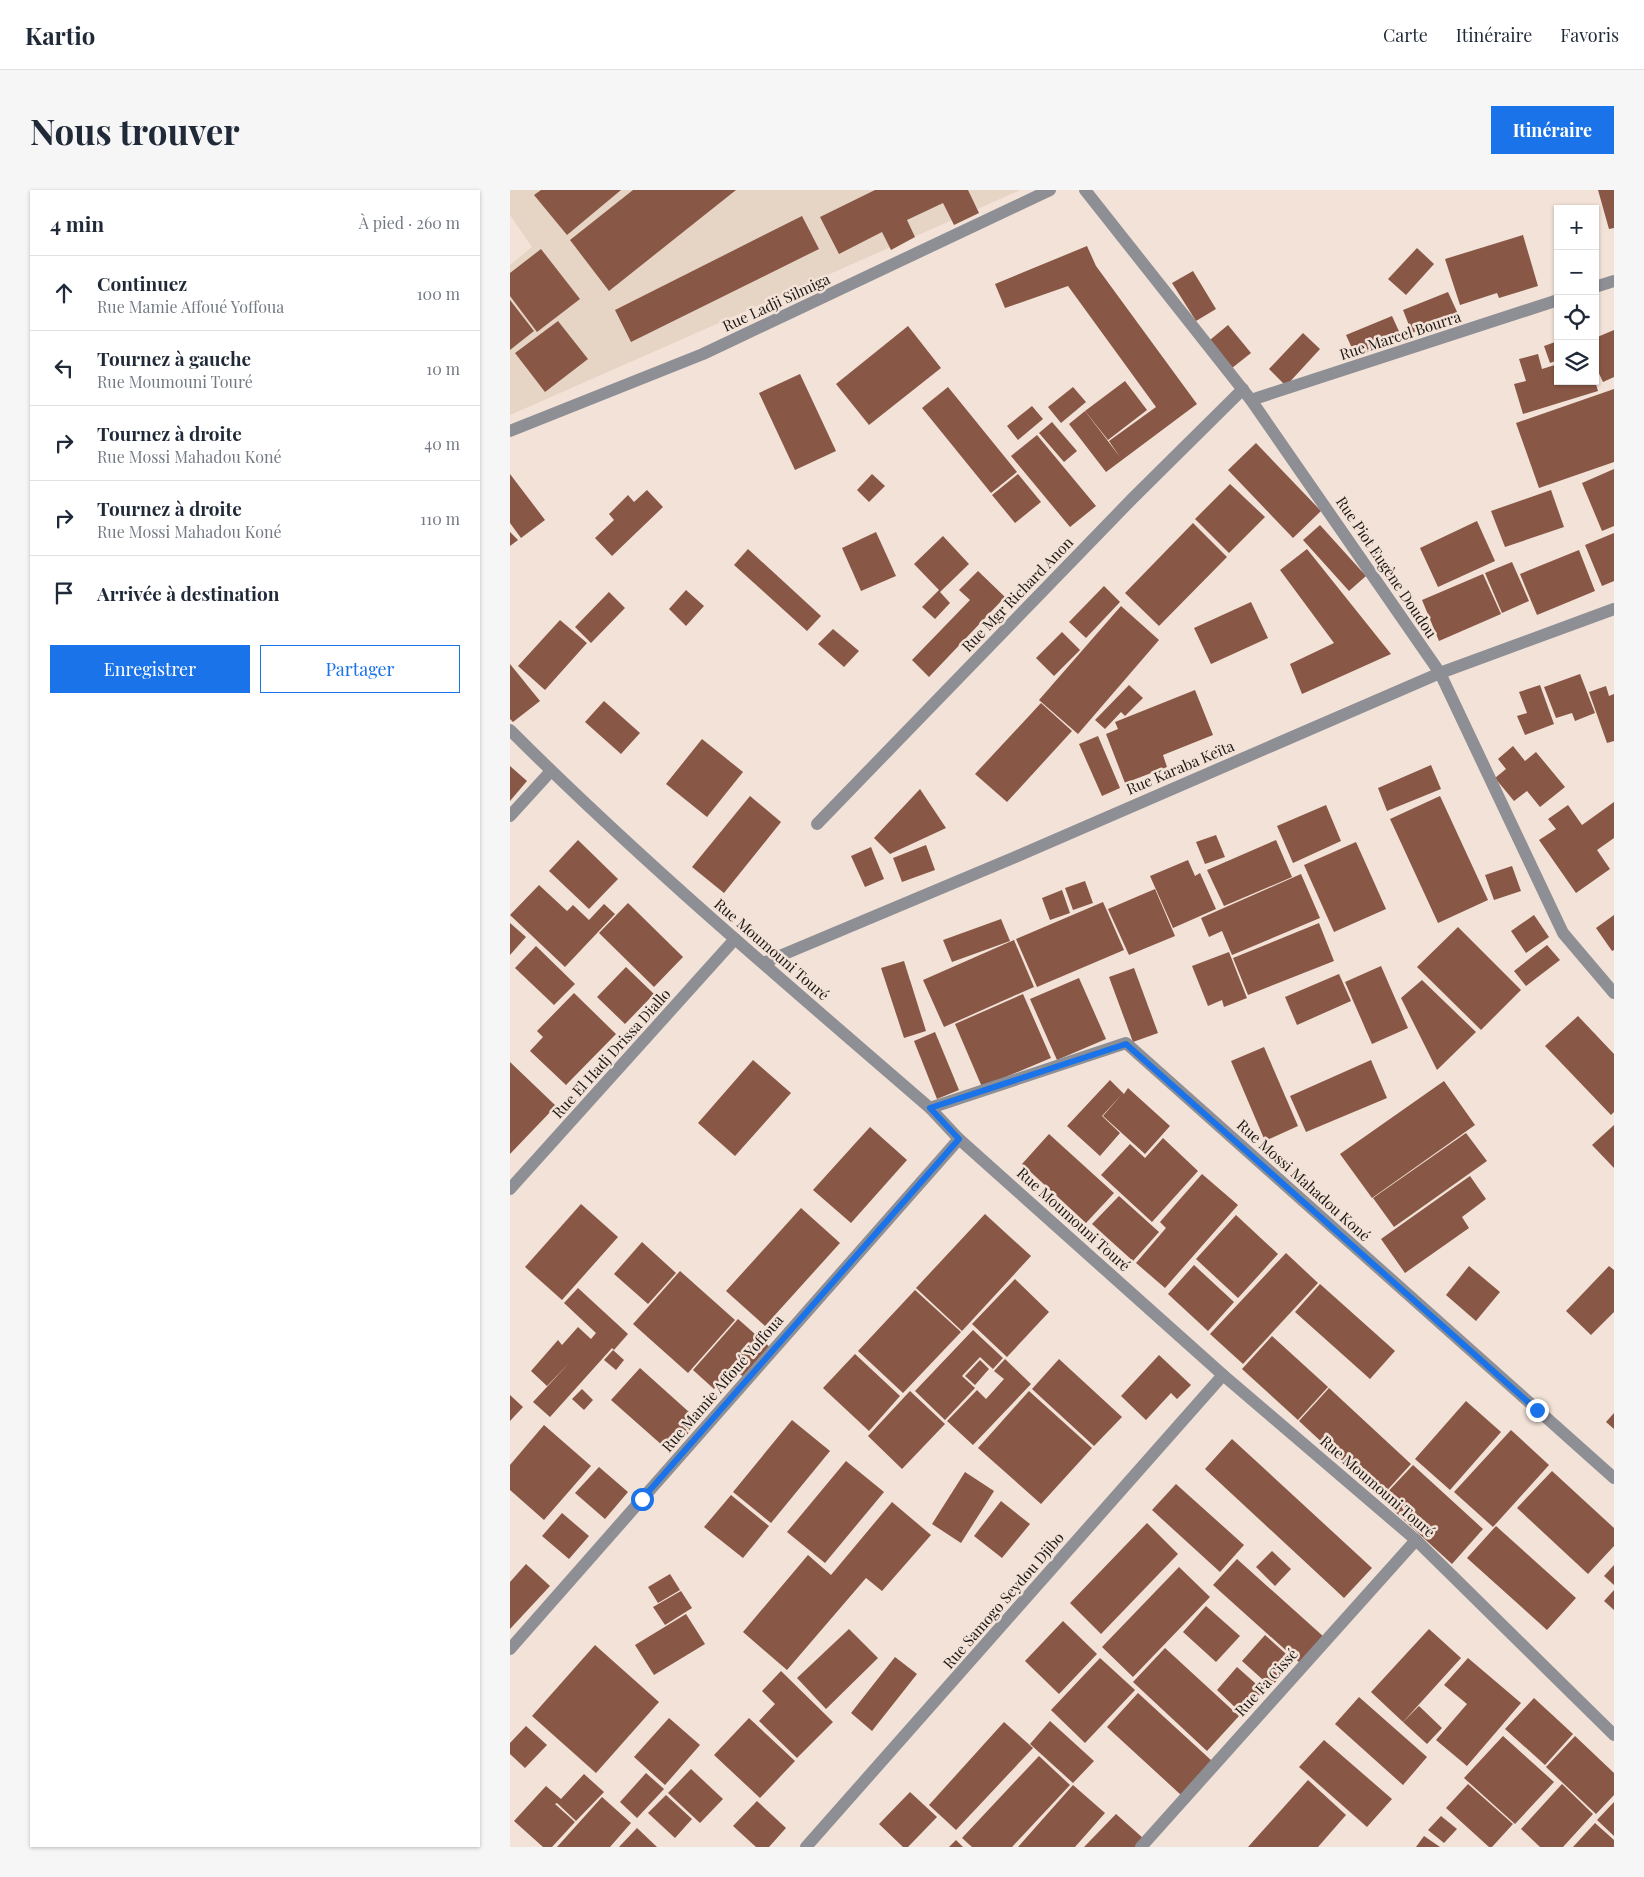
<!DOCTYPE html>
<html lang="fr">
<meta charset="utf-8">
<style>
:root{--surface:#fff;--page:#f6f6f7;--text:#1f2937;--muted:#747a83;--line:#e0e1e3;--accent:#1a73e8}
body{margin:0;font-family:"Playfair Display",serif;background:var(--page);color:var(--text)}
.controls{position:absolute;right:15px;top:15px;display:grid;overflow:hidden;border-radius:0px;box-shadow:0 1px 4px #0004}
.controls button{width:45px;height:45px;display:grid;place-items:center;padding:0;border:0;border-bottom:1px solid var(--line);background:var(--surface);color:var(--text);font:25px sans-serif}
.stop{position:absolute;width:15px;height:15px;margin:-11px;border:4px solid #1a73e8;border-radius:50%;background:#fff}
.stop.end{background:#1a73e8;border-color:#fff;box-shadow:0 1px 5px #0008}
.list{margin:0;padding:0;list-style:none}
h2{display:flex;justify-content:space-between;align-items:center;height:65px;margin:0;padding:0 20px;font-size:21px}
h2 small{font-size:16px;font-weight:400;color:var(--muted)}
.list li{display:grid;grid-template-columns:32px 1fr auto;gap:15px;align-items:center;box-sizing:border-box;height:75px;padding:0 20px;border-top:1px solid var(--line)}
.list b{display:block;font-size:19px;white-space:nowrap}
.list p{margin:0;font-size:16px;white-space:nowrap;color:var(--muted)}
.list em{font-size:16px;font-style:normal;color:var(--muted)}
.actions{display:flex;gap:10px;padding:15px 20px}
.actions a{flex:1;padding:11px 0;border:1px solid var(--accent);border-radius:0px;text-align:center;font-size:18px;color:var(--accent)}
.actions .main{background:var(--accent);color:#fff}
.icon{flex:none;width:28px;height:28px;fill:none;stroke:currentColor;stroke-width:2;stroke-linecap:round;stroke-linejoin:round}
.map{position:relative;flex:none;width:1104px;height:1657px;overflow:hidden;border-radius:0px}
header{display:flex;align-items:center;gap:30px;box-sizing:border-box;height:70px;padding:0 25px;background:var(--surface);border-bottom:1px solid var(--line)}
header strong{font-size:24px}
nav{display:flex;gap:28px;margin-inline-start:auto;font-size:18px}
.intro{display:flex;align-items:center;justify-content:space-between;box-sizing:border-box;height:120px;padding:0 30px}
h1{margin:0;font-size:35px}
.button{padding:12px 22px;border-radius:0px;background:var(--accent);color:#fff;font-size:18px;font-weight:700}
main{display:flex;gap:30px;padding:0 30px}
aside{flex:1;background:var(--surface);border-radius:0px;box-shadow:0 1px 4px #0004}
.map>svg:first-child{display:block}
.commercial{fill:#e6d4c4}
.building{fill:#895746}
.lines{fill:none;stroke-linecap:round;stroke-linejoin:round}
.street{stroke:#8e8e95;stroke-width:12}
.route{stroke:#1a73e8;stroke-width:6}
.labels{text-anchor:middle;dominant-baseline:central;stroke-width:5;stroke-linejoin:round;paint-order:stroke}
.street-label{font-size:15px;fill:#1e1814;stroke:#f2e2d7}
</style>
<header>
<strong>Kartio</strong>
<nav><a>Carte</a><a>Itinéraire</a><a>Favoris</a></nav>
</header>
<div class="intro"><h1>Nous trouver</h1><a class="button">Itinéraire</a></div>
<main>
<aside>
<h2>4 min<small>À pied · 260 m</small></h2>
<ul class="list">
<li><svg class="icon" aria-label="ahead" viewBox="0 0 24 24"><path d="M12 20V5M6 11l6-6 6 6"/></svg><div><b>Continuez</b><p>Rue Mamie Affoué Yoffoua</p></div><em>100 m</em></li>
<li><svg class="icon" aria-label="left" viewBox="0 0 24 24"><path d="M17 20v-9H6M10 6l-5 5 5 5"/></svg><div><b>Tournez à gauche</b><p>Rue Moumouni Touré</p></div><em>10 m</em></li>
<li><svg class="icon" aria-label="right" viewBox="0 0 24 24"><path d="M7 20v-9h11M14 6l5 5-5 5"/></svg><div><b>Tournez à droite</b><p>Rue Mossi Mahadou Koné</p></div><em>40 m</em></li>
<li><svg class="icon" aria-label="right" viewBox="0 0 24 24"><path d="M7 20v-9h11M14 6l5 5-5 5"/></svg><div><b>Tournez à droite</b><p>Rue Mossi Mahadou Koné</p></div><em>110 m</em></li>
<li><svg class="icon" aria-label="arrive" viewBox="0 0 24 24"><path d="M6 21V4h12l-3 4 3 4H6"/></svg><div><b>Arrivée à destination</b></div></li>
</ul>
<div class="actions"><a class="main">Enregistrer</a><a>Partager</a></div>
</aside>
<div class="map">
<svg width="1104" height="1657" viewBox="0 0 1104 1657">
<rect width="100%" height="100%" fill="#f2e2d7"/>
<path class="commercial" d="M0,0H510L0,225V75L22,57L0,25Z"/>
<g class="building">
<path d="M31,0H111L57,45L24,5Z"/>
<path d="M123,0H226L99,101L60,50Z"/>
<path d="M365,0H458L469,23L444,35L433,13L397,30L405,47L381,60L372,42L329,64L310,27Z"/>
<path d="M1088,0H1104V38L1099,39Z"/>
<path d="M292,26L309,59L121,152L105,120Z"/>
<path d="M1013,45L1028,96L989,108L987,103L950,115L935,69Z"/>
<path d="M577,56L586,76L687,214L596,282L559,234L575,221L610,267L599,251L646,217L558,96L495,118L485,94Z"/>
<path d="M907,58L924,74L896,105L878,89Z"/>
<path d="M31,59L70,109L27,142L0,106V83Z"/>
<path d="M683,81L706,119L686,131L662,93Z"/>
<path d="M938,102L948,124L902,143L893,120Z"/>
<path d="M0,110L24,141L0,160Z"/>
<path d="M882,126L892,148L846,167L836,145Z"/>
<path d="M48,131L78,169L35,202L5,163Z"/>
<path d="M718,135L741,163L722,178L700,150Z"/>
<path d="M398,136L431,178L359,235L326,194Z"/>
<path d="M1104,140V187L1093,192L1085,175V148Z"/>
<path d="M793,143L810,159L776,196L759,179Z"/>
<path d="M1048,151V170L1040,173L1034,156Z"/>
<path d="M1028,164L1032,179L1048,174V191H1085L1088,201L1013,224L1004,194L1016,191L1009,169Z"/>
<path d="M290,184L326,261L285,280L249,203Z"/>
<path d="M615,191L637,220L598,250L575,221Z"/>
<path d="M438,197L507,282L481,303L412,218Z"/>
<path d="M563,197L576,212L551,233L538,217Z"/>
<path d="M1104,199V272L1029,298L1006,233Z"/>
<path d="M522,216L533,229L508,250L497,236Z"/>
<path d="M542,232L567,261L554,272L529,243Z"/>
<path d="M527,245L586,316L560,337L501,266Z"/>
<path d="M746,253L811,321L783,348L718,280Z"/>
<path d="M1104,279V336L1092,341L1072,293Z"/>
<path d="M0,284L35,330L11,348L0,333Z"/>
<path d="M362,284L375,296L359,312L347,300Z"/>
<path d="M508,284L531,312L505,333L482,305Z"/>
<path d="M720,294L755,327L719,363L685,329Z"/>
<path d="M137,300L153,317L102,366L85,348L104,330L99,324L118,305L124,312Z"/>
<path d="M1041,300L1054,337L995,357L981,321Z"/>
<path d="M967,331L985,371L928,397L910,358Z"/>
<path d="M683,333L717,367L649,436L615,403Z"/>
<path d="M810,335L856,386L839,401L793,350Z"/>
<path d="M0,342L8,350L0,356Z"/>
<path d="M366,342L386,386L351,401L332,358Z"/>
<path d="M1104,343V391L1092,396L1075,355Z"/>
<path d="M433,346L459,374L430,402L440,413L425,429L412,417L429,400L404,374Z"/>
<path d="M238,359L311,426L297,441L224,375Z"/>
<path d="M797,359L881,464L792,504L780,474L824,453L770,380Z"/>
<path d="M1069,360L1085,401L1027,425L1010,384Z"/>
<path d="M1002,372L1019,411L992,423L975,383Z"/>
<path d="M468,381L495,407L419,487L402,470L460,410L449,400Z"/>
<path d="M973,384L991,424L929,451L912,410Z"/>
<path d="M594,396L610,412L576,448L559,432Z"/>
<path d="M176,400L194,416L176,436L159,419Z"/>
<path d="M99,402L115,418L81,453L65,437Z"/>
<path d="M741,412L758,448L701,474L684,438Z"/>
<path d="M611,416L649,450L568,544L529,510Z"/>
<path d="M50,430L77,453L35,500L8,476Z"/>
<path d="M323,439L349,461L334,477L308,454Z"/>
<path d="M552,442L570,460L544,486L526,468Z"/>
<path d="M0,474L30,511L3,532L0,529Z"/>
<path d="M1070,484L1085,523L1065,531L1062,523L1046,528L1034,497Z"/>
<path d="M619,495L633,508L615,526L611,522L595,539L585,530Z"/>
<path d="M1030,495L1044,534L1015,545L1007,526L1017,523L1009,502Z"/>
<path d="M1096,496L1099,506L1104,504V551L1097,553L1079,502Z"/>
<path d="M685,500L703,545L653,565L657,577L615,593L596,544L608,539L605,532Z"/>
<path d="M94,511L130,543L111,564L75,532Z"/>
<path d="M531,513L562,541L497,612L465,584Z"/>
<path d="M588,546L610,598L592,606L569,554Z"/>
<path d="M192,549L233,582L197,627L156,594Z"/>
<path d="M1003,556L1015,571L1026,562L1055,597L1030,617L1017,601L1004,611L985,588L996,579L988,569Z"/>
<path d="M921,575L931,599L877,621L868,598Z"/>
<path d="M0,576L17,591L0,611Z"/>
<path d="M410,599L436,638L380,664L364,648Z"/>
<path d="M240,606L271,632L214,703L182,677Z"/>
<path d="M930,606L978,710L928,733L880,629Z"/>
<path d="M1104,612V648L1087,660L1100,679L1066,703L1029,650L1046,639L1038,629L1058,615L1072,635Z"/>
<path d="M816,615L831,651L783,673L767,636Z"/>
<path d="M706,645L715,667L695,674L686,652Z"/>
<path d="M68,650L108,689L79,719L39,681Z"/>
<path d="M766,650L782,687L714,716L697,680Z"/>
<path d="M846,652L876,719L824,742L794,675Z"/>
<path d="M416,655L425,680L392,692L383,668Z"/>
<path d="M361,657L374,689L355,697L341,666Z"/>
<path d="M678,670L685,686L690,683L706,719L663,738L640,686Z"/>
<path d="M1002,676L1011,701L984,710L975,685Z"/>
<path d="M791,684L810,728L722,765L712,741L699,747L691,728Z"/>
<path d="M575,691L583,713L563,720L555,698Z"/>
<path d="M29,695L57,721L63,715L79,730L94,714L105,724L55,777L0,725Z"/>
<path d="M645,699L665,746L619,765L598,719Z"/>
<path d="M552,700L560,723L540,730L532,708Z"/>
<path d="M593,712L614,760L527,797L506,749Z"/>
<path d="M118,713L173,767L144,797L89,743Z"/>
<path d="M1024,725L1039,747L1016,763L1001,741Z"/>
<path d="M1104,725V760L1102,761L1086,738Z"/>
<path d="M491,729L500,751L442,772L433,750Z"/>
<path d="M0,733L16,747L0,765Z"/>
<path d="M809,733L824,771L738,805L723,768Z"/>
<path d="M948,737L1011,800L971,840L907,777Z"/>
<path d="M504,750L524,797L434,837L413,790Z"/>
<path d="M1037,755L1050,770L1016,796L1004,781Z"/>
<path d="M26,756L65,794L44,815L5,778Z"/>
<path d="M719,762L737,808L714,817L712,810L698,816L682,776Z"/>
<path d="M394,771L416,841L394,848L371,778Z"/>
<path d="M871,776L898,838L862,854L835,792Z"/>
<path d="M116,777L144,804L115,834L87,807Z"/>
<path d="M624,778L648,843L623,852L599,787Z"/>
<path d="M829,784L841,811L787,835L775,807Z"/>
<path d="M569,788L596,849L547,870L520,809Z"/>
<path d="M912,790L966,842L927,880L891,808Z"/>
<path d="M64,803L106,844L56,895L20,861L33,847L27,841Z"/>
<path d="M513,804L541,868L472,897L445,834Z"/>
<path d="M1068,826L1104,864V922L1101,925L1035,856Z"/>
<path d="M425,842L449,900L427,909L404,851Z"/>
<path d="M754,857L788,936L755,951L721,871Z"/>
<path d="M243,870L281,903L225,966L188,933Z"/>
<path d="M861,870L877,908L796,942L780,906Z"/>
<path d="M0,872L46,916L0,964Z"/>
<path d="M600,890L614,904L618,898L660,936L635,964L593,926L612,904L592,926L610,943L590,966L557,936Z"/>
<path d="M934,891L965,935L862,1008L830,964Z"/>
<path d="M1104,935V978L1082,955Z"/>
<path d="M360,937L397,970L341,1033L303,1000Z"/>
<path d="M956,943L977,971L884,1037L863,1008Z"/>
<path d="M539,944L604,1003L576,1033L512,974Z"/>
<path d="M653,948L688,981L642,1032L591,985L620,954L635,968Z"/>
<path d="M692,984L728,1015L655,1098L626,1073L656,1038L650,1032Z"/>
<path d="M960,986L976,1009L952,1027L959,1038L895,1083L871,1049Z"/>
<path d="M609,1006L649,1042L623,1071L582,1034Z"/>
<path d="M71,1014L108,1047L52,1110L15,1077Z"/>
<path d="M291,1018L330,1053L255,1136L216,1101Z"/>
<path d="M475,1024L521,1066L452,1141L406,1098Z"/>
<path d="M726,1025L768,1064L728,1108L686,1069Z"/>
<path d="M132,1052L166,1083L138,1114L104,1084Z"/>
<path d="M776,1063L808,1093L733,1174L700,1144Z"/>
<path d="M684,1075L724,1112L698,1141L658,1104Z"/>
<path d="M959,1076L990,1102L966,1131L936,1105Z"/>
<path d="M1099,1076L1104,1080V1122L1081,1145L1056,1121Z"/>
<path d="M170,1081L225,1130L178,1183L123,1134Z"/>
<path d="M505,1089L539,1122L497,1167L462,1134Z"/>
<path d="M810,1094L885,1161L860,1189L785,1122Z"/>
<path d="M68,1098L118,1144L104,1160L102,1158L40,1227L23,1212L60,1172L37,1196L21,1181L48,1150L52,1155L68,1137L81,1149L86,1143L54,1113Z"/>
<path d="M405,1100L451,1142L393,1203L348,1161Z"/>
<path d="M228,1129L262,1159L236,1189L223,1178L204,1199L183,1180Z"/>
<path d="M463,1140L493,1168L483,1179L470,1167L452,1186L465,1198L435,1230L405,1201Z"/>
<path d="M762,1146L818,1197L788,1230L732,1179Z"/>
<path d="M103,1160L114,1170L106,1180L94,1170Z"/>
<path d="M345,1164L390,1206L359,1241L313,1198Z"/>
<path d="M649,1165L681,1195L667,1209L661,1203L636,1230L611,1206Z"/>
<path d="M495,1169L521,1194L463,1255L437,1231L467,1200L476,1209L494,1189L484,1181Z"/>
<path d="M549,1169L612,1227L584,1256L522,1199Z"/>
<path d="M470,1170L479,1179L465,1195L455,1186Z"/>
<path d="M130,1178L189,1231L161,1263L101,1210Z"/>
<path d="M819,1198L901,1274L871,1307L789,1231Z"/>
<path d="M72,1199L83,1210L74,1220L62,1209Z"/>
<path d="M400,1201L435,1234L392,1279L358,1246Z"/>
<path d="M519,1201L582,1258L531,1314L468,1258Z"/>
<path d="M0,1205L13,1217L0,1231Z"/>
<path d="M956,1211L991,1242L940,1300L905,1269Z"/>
<path d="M1104,1223V1239L1096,1232Z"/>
<path d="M282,1230L320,1261L261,1333L223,1302Z"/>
<path d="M34,1235L81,1276L34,1330L0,1300V1275Z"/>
<path d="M1001,1240L1039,1275L983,1337L944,1302Z"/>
<path d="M722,1249L862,1378L834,1408L695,1279Z"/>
<path d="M336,1271L374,1302L315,1373L277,1342Z"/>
<path d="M903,1275L973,1339L942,1374L871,1309Z"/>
<path d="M89,1277L118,1302L95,1329L65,1303Z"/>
<path d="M1042,1281L1104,1338V1356L1078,1384L1007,1318Z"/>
<path d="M455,1282L484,1301L451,1353L422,1334Z"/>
<path d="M666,1294L734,1355L710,1382L642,1320Z"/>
<path d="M221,1305L259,1336L233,1368L194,1337Z"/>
<path d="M491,1311L520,1334L492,1368L464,1346Z"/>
<path d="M382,1312L421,1345L372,1401L356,1388L277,1480L233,1442L298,1365L321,1385Z"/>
<path d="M52,1323L79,1346L59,1369L32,1346Z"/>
<path d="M637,1333L668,1364L591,1444L560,1413Z"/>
<path d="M986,1336L1066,1408L1037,1440L957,1368Z"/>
<path d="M762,1361L781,1379L765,1396L746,1377Z"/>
<path d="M727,1369L814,1447L790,1473L703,1395Z"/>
<path d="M16,1374L40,1396L0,1439V1392Z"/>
<path d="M1104,1375V1395L1094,1386Z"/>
<path d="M669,1377L700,1407L623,1487L592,1457Z"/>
<path d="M160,1384L170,1400L148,1413L138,1397Z"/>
<path d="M1104,1400V1420L1094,1411Z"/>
<path d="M171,1401L182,1418L155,1435L143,1417Z"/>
<path d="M696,1416L730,1446L706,1472L673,1442Z"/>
<path d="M176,1424L195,1454L144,1485L125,1455Z"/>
<path d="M553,1431L587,1464L549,1504L515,1471Z"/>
<path d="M339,1439L368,1468L316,1519L287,1488Z"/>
<path d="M919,1439L951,1468L893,1532L861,1502Z"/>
<path d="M755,1445L784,1471L761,1497L732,1471Z"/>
<path d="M85,1455L149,1512L86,1583L22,1526Z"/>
<path d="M655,1458L729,1526L697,1561L623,1492Z"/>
<path d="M385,1467L407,1484L362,1541L341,1523Z"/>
<path d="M590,1468L625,1500L575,1553L541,1520Z"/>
<path d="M958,1468L1011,1513L957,1576L926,1550L957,1514L934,1495Z"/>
<path d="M727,1477L754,1501L732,1524L707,1500Z"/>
<path d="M271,1481L323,1532L287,1568L249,1531L265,1514L252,1501Z"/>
<path d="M628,1503L702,1571L671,1605L597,1537Z"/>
<path d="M849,1507L917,1567L893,1595L825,1534Z"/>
<path d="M1024,1508L1063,1544L1035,1575L995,1539Z"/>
<path d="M909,1516L932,1538L917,1554L893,1532Z"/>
<path d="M159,1528L190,1555L155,1595L124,1567Z"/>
<path d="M239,1528L285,1571L250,1608L204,1565Z"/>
<path d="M540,1531L584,1571L563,1593L520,1554Z"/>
<path d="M494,1532L523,1558L446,1640L419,1615Z"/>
<path d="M16,1536L37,1555L15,1578L0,1564V1553Z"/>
<path d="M993,1546L1044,1592L1005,1634L954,1588Z"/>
<path d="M1065,1546L1104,1583V1605L1086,1624L1036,1577Z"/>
<path d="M814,1550L882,1609L857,1637L789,1577Z"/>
<path d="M529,1566L560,1595L502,1657H462L452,1648Z"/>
<path d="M181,1579L213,1609L190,1633L158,1603Z"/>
<path d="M136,1583L154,1599L127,1628L110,1612Z"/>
<path d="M74,1584L94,1602L66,1631L47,1613L45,1614L65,1632L42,1657H33L4,1631L36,1596L51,1609Z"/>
<path d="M798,1590L836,1625L808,1657H738Z"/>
<path d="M958,1594L1003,1634L982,1657H979L936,1618Z"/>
<path d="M1052,1594L1083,1624L1053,1657H1030L1011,1639Z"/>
<path d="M563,1595L595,1623L565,1657H508Z"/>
<path d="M400,1602L427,1627L398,1657H393L369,1634Z"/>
<path d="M156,1605L182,1629L165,1648L138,1623Z"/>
<path d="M92,1607L121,1633L100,1657H47Z"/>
<path d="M247,1611L276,1638L259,1657H246L223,1636Z"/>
<path d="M1104,1612V1646L1087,1630Z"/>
<path d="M606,1624L634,1649L626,1657H574Z"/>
<path d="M931,1626L947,1639L934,1653L918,1640Z"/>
<path d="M1085,1633L1104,1650V1657H1063Z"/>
<path d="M127,1638L147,1657H109Z"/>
<path d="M914,1646L930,1657H906Z"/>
<path d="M446,1650L453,1657H439Z"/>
</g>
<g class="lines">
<g class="street">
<path d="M575,0L741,210L930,483L1053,743L1104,803"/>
<path d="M1085,97L1104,91"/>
<path d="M741,210L1048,110"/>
<path d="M0,241L193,164L540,0"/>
<path d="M0,540C133,673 278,795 420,918L449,949L713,1185L906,1350L1104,1545"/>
<path d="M0,626L41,581"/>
<path d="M307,634L622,309L733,199"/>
<path d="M253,773L503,668L930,483L1104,419"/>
<path d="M420,918L616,853L1104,1288"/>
<path d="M0,999L225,749"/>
<path d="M0,1459L449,949"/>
<path d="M296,1657L713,1185"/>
<path d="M631,1657L906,1350"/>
</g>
</g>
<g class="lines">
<path class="route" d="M132,1309L449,949L420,918L616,854L1027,1220"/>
</g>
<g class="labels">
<g class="street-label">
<text transform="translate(266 112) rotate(-25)">Rue Ladji Silmiga</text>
<text transform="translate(890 145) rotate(-18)">Rue Marcel Bourra</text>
<text transform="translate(877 377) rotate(56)">Rue Piot Eugène Doudou</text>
<text transform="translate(507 404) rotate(-46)">Rue Mgr Richard Anon</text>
<text transform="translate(670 577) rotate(-23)">Rue Karaba Keïta</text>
<text transform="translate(262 759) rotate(41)">Rue Moumouni Touré</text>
<text transform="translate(101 863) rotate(-48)">Rue El Hadj Drissa Diallo</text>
<text transform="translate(794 990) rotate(42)">Rue Mossi Mahadou Koné</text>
<text transform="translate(564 1029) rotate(42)">Rue Moumouni Touré</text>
<text transform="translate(212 1193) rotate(-49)">Rue Mamie Affoué Yoffoua</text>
<text transform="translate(868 1296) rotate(41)">Rue Moumouni Touré</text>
<text transform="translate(493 1410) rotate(-49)">Rue Samogo Seydou Djibo</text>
<text transform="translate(756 1492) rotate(-48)">Rue Fa Cissé</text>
</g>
</g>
</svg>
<div class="controls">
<button>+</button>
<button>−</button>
<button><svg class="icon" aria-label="locate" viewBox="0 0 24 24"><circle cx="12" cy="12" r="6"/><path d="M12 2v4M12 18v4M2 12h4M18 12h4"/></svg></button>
<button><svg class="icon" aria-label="layers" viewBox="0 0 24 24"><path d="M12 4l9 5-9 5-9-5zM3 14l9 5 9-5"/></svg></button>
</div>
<div class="stop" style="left:132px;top:1309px"></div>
<div class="stop end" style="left:1027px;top:1220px"></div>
</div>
</main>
